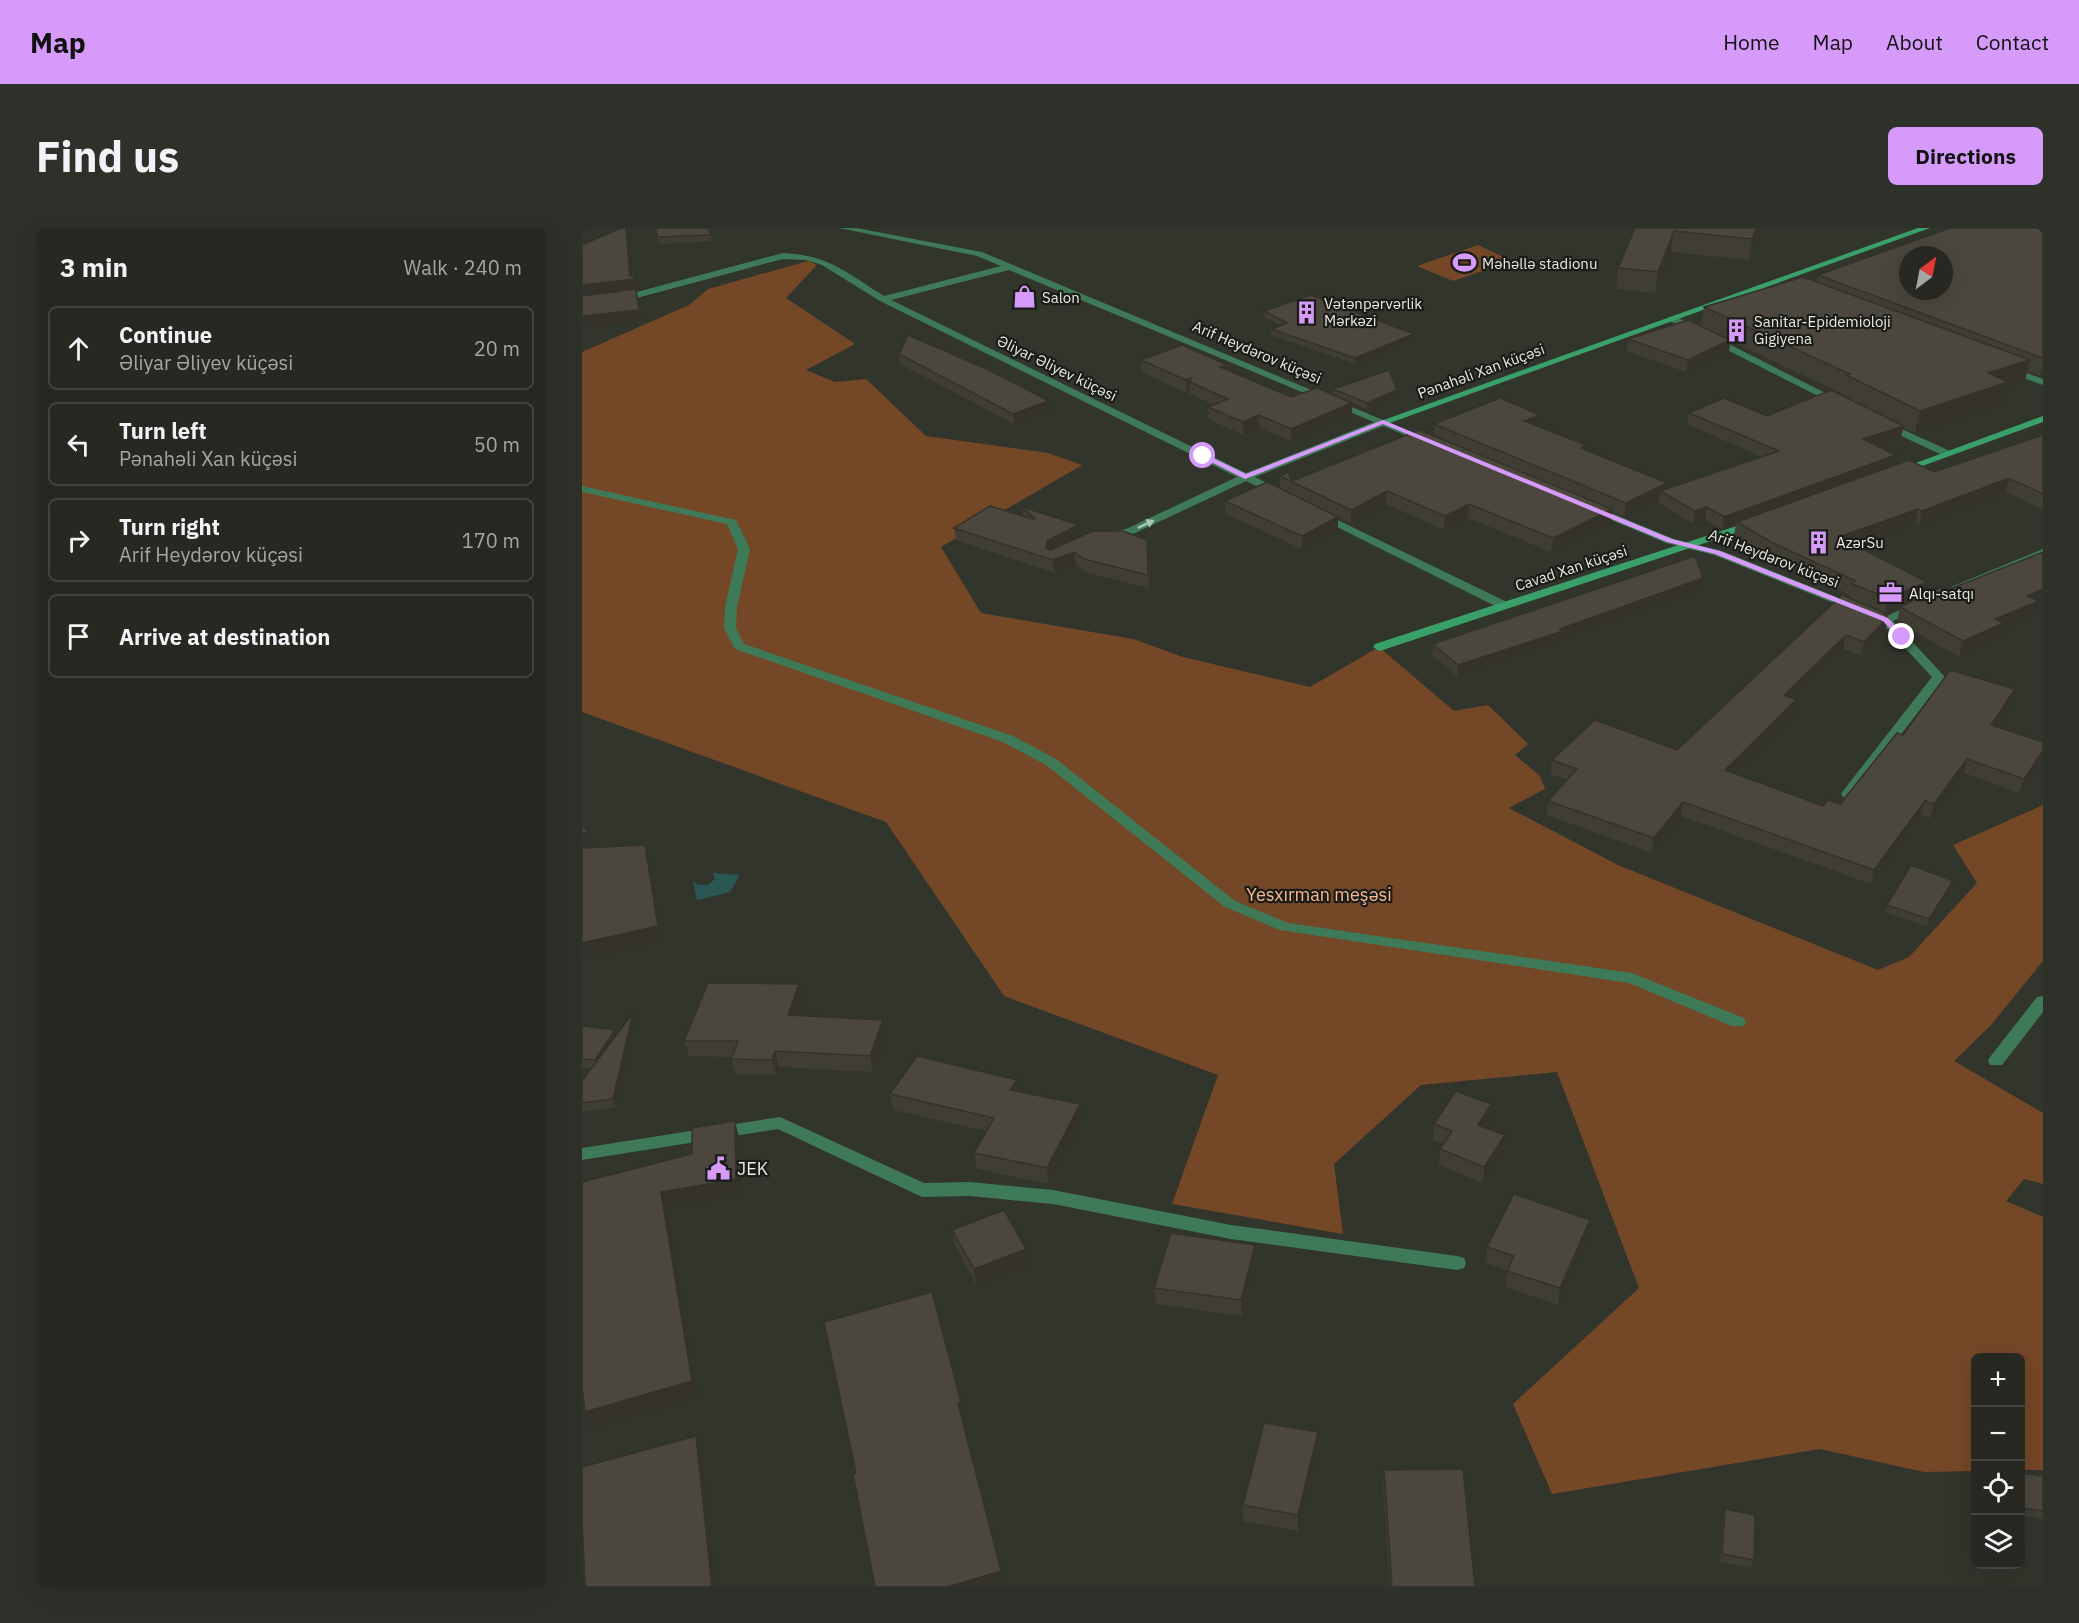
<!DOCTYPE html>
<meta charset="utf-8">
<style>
:root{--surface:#262821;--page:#2e302a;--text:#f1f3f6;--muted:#a4a6a5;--line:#42443f;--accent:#d69bfa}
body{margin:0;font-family:"IBM Plex Sans",sans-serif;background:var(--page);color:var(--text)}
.controls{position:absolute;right:18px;bottom:18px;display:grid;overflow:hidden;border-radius:9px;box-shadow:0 6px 24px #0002}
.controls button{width:54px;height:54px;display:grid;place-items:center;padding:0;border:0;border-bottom:2px solid var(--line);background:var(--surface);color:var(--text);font:30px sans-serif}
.compass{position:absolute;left:1317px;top:18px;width:54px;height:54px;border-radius:50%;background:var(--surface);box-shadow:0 6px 24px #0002;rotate:32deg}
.stop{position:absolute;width:18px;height:18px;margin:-14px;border:4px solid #d69bfa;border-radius:50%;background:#fff}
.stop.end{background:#d69bfa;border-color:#fff;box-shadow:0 2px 6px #0008}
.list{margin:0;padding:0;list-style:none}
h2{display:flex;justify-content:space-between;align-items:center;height:78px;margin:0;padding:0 24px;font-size:26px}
h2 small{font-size:20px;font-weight:400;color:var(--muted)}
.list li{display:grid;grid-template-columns:39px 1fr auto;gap:18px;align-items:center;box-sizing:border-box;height:84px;margin:0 12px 12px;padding:0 12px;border:2px solid var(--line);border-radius:9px}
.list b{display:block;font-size:22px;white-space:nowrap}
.list p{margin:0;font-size:20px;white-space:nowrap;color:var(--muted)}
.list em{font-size:20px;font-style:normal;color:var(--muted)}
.icon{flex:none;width:33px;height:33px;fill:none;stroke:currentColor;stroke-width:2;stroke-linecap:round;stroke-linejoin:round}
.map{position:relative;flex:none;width:1461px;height:1359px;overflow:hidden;border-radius:9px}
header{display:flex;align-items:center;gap:36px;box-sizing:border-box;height:84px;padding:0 30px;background:var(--accent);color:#111}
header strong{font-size:28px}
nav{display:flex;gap:33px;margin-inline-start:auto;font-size:21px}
.intro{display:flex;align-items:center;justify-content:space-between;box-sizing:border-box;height:144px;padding:0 36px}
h1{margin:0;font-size:42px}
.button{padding:15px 27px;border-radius:9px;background:var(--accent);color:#111;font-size:21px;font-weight:700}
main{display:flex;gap:36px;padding:0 36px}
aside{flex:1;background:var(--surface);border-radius:9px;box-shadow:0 6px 24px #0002}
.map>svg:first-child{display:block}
.green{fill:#744727}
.water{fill:#2a5754}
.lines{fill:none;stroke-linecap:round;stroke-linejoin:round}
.street{fill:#3f7a58;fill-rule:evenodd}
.secondary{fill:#3aa06a;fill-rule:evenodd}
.wall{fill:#403d35}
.shaded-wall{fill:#34322b}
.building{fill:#4b473e;stroke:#34322b;stroke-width:1.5;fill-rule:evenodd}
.oneway{fill:#adc3b3}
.route{fill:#d69bfa}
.labels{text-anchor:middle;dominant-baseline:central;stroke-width:4.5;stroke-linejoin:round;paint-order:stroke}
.far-poi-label{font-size:15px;fill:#e8eae4;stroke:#1b1c18;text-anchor:start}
.far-street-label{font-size:15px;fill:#e8eae4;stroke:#1b1c18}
.park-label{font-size:18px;fill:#f8b88e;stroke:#1b1c18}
.poi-label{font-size:18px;fill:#e8eae4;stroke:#1b1c18;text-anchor:start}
</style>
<header>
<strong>Map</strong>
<nav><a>Home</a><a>Map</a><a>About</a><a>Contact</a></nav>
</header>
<div class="intro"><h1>Find us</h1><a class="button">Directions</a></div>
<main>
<aside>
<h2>3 min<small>Walk · 240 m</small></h2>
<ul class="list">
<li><svg class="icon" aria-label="ahead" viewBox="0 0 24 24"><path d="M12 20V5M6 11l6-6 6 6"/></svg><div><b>Continue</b><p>Əliyar Əliyev küçəsi</p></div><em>20 m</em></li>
<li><svg class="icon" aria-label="left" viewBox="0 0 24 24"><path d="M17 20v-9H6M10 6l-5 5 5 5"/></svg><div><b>Turn left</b><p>Pənahəli Xan küçəsi</p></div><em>50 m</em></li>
<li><svg class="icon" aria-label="right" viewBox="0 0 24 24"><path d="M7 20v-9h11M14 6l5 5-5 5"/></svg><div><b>Turn right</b><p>Arif Heydərov küçəsi</p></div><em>170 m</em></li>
<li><svg class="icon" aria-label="arrive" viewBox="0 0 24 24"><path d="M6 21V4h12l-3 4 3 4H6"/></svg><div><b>Arrive at destination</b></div></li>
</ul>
</aside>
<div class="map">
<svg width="1461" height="1359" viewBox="0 0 1461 1359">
<rect width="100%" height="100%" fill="#32352c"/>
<g class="green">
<path d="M896,17L930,33L871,53L835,38Z"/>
<path d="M226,33L235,37L204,70L273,116L224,142L253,154L284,151L344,208L466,225L500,237L359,319L399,385L551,411L601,429L728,459L797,419L872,483L906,477L946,516L933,527L958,548L963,561L927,580L1036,637L1296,742L1327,729L1395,655L1371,617L1461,577V733L1409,797L1372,833L1461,885V956L1442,951L1424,973L1461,989V1242H1439L1438,1130H1394L1393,1243L1342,1244L1238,1221L970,1266L931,1176L1057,1060L975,844L839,857L752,936L761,1006L590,976L636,847L422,768L304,594L0,484V124L107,77L126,61Z"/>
</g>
<path class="water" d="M131,645L158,647L148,664L115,672L111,653L116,657H126L133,651Z"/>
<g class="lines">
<g class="street">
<path d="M257,0H274L400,24L851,213L842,215L801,198L673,249L701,263V267H693L664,253L551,306L525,311L519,308L521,306L544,301L655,249L298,73L240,37L224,32L201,31L51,71L0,77V71L51,65L201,25C247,27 265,45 302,68L419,38L395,28ZM427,42L792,194L664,245L309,72Z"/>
<path d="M1088,89H1094L1261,174L1252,176L1088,93Z"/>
<path d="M1426,138L1461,151V157L1423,143V139Z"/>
<path d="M1302,193L1368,223L1369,225L1360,227L1298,198L1297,196Z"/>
<path d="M0,258L154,292L168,321L155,379L154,400L162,416L431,508L474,531L653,673L706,695L1050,745L1162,790L1164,794L1162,798H1150L1047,755L698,702L643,679L464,537L421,514L153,421L142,400L143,379L156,321L145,296L0,264Z"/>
<path d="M1012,278L1092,311L1140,323L1279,379L1277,382H1269L1132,327L1084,315L1008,283L1006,281Z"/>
<path d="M739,284L925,374L927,377L925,380H917L735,289V285Z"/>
<path d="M1461,321V328L1379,362H1371L1369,359Z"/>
<path d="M1334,374L1340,378L1338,381L1311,393L1363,449L1271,569H1261L1259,566L1261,563L1350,449L1297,392Z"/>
<path d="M1461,768V784L1420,837H1408L1406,833L1408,829L1455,769Z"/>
<path d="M198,889L342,955L388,954L471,962L649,997L875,1028L882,1030L884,1035L882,1040L875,1042L649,1011L471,976L388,968L340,969L196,901L0,932V920Z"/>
</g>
<g class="secondary">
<path d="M1336,0H1348L805,196L796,194Z"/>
<path d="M1461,188V194L1321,245L1312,243Z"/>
<path d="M1173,292L1177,293V297L801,422L797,423L791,419L793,416Z"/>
</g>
</g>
<g class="wall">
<path d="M72,0H126L129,7L130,13L78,16Z"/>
<path d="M1053,0H1177L1167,32L1089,24L1073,65L1034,61L1036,40Z"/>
<path d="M1461,0V147L1458,148L1445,143L1443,153L1424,159L1420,175L1333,205L1321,199L1319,209L1295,218L1312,238L1352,244L1461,207V282L1424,264L1337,297L1333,295L1272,317L1341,368L1363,363L1456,377L1452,388L1420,402L1417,410L1377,429L1315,394L1318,379L1303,386L1306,390L1303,403L1279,427L1261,421L1211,471L1214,472L1212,486L1152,545L1241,578L1258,576L1321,507L1433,461L1429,475L1414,498L1461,514V532L1437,565L1382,545L1348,590L1339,587L1289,656L1099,588L1070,625L965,587L966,573L985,552L968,546L970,532L1095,522L1267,370L1268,367L1187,328L1152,308L1154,296L1140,301L1123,292L1111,296L1077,275V271L1042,288L1030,283L1029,295L969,324L886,290L862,302L804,276L769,295L756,289V302L720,321L643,286V273L698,261V248L710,253L852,208V196L957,199L1084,261L1180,229L1105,196L1107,185L1185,188L1260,168L1261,166L1148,113L1147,124L1104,144L1045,123L1046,111L1119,98L1122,79L1235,54L1236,47Z"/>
<path d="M682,83L831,112L773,136L689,107V101L698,97L682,89Z"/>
<path d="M317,126L468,183L432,196L318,136Z"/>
<path d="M559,132L645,137L646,142L709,169L751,167V161L815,162V168L785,181L770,175V187L709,213L677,200L661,207L626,191V179L631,176L608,166V163L605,165L559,144Z"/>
<path d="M440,279L497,297L498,309L566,325L567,360L503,344L494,337L473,345L374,312L372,300L441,288Z"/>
<path d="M1120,361L980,410V413L875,448L850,427L851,416Z"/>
<path d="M1371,653L1369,660L1345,699L1303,684L1305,677Z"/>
<path d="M221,772L215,788L301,792L304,808L291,844L197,839L194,847H154L149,831L150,829L107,828L102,813Z"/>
<path d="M53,793L34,879L0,884V853L10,840L0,839V799L33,802L35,807Z"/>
<path d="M437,864L498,876L500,892L467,956L395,941L392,925L404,903L311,882L308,866Z"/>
<path d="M909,876L908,892L903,900L923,907L921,923L901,955L857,937L858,921L861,916L851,912L852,896Z"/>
<path d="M1008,992L1006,1008L976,1077L924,1059L925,1042L904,1035L905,1019Z"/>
<path d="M370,1002L444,1021L446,1037L395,1058L373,1018Z"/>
<path d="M673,1017L674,1033L660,1088L574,1076L572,1060Z"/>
<path d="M736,1220L716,1303L661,1293V1277Z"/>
<path d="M802,1242L893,1359H808L801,1258Z"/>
<path d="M1438,1245L1461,1251V1291L1438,1288Z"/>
<path d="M1143,1281L1172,1332L1169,1340L1138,1334L1141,1289Z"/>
</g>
<g class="shaded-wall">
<path d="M44,0L46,8L50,51L52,48L55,59V62H54L60,93L0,100V57Z"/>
<path d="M1174,0H1177L1167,32L1170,11Z"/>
<path d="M1092,3L1089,24L1073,65L1076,44Z"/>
<path d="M832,106L831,112L773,136V130Z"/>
<path d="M1148,112L1147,124L1104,144L1106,132Z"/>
<path d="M1448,132L1443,153L1424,159L1420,175L1333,205L1338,183L1406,145Z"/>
<path d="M645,137L646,149L638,139Z"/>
<path d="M1461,137V147L1458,148Z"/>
<path d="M609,150L608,154V163L605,165L604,152Z"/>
<path d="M815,162V168L785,181V175Z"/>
<path d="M467,173L468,183L432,196L431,186Z"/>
<path d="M770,175V187L709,213V201Z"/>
<path d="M677,187V200L661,207V194Z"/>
<path d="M958,187L957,200L942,193Z"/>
<path d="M1322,198L1319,209L1279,223L1281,211Z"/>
<path d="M1314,227L1311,240L1155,294L1154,296L1140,301L1142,289Z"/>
<path d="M1427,250L1424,264L1337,297L1340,283Z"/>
<path d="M1085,255L1084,266L1078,263L1077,271L1042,288L1044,275Z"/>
<path d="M805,263L804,276L769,295V282Z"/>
<path d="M887,276L886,290L862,302L863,288Z"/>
<path d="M1125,279L1123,292L1111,296L1113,283Z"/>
<path d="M1030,281L1029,295L969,324L971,310Z"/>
<path d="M1336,281L1333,295L1254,324L1257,309Z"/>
<path d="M756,289V302L720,321V308Z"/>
<path d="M497,297L498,310L466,326L464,320L465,313Z"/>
<path d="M492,324L494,337L473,345L471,332Z"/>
<path d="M1121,350L1120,361L980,410V413L875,448L876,437Z"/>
<path d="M1345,354L1341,368L1303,386L1306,370Z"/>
<path d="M1461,361V375L1456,377L1452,388L1420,402L1417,410L1377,429L1381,413L1445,368Z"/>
<path d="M1306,390L1303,403L1279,427L1282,414Z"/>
<path d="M1264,407L1261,421L1200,481L1202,467Z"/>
<path d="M1433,461L1429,475L1406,511L1409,497Z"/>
<path d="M1214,472L1212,486L1141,556L1143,542Z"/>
<path d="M1461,523V532L1437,565L1442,551Z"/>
<path d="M1385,531L1382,545L1348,590L1352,576Z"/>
<path d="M1343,573L1339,587L1289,656L1292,642Z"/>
<path d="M1101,574L1099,588L1070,625L1072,610Z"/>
<path d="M6,604L10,619L0,623V606Z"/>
<path d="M63,617L67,632L80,713L0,731V715Z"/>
<path d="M1371,653L1369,660L1345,699L1347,691Z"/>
<path d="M217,756L221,772L210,803L206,787Z"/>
<path d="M51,785L53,793L34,879L31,871Z"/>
<path d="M301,792L304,808L291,844L288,828Z"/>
<path d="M33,802L36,810L16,840L13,832Z"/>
<path d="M193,823L197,839L194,847L190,832Z"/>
<path d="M435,852L437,868L428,862Z"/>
<path d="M498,876L500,892L467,956L465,940Z"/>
<path d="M909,876L908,892L895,913L896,897Z"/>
<path d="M153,893L157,909L159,967L85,980L116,1169L9,1200L3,1184L79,964Z"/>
<path d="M923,907L921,923L901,955L902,939Z"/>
<path d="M1008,992L1006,1008L976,1077L978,1060Z"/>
<path d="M673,1017L674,1033L660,1088L659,1072Z"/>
<path d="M444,1021L446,1037L395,1058L392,1041Z"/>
<path d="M379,1174L382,1190L379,1191L376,1175Z"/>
<path d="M736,1204V1220L716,1303V1287Z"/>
<path d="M114,1208L119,1224L134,1359H130Z"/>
<path d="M419,1343L422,1358L419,1359H365Z"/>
</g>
<g class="building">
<path d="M39,0H44L48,48H52L53,51L0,57V17Z"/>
<path d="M73,0H126L129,7L76,9Z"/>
<path d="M1053,0H1174L1170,11L1092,3L1076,44L1036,40Z"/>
<path d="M1368,0H1461V130L1236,47ZM1326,27H1362V63H1326Z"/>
<path d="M1221,49L1448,132L1406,145L1426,154L1338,183L1264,147L1268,146L1122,79Z"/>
<path d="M54,61L57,82L0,88V68Z"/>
<path d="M729,67L832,106L773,130L689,101L705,95L682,83Z"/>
<path d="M1106,92L1148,112L1106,132L1046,111Z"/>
<path d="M326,107L400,139L467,173L431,186L317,126Z"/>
<path d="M600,117L645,137L638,139L709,169L735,160L770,175L709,201L677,187L661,194L626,179L646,171L608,154L609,150L604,152L559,132Z"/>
<path d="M807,142L815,162L785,175L751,161Z"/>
<path d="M1249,162L1322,198L1281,211L1314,227L1142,289L1125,279L1113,283L1078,263L1197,223L1107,185L1142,170L1185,188Z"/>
<path d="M918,170L958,187L942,193L1004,217L999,220L1085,255L1044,275L852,196Z"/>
<path d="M837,202L1030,281L971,310L887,276L863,288L805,263L769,282L698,248L706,244L710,253Z"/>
<path d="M1461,207V266L1427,250L1340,283L1336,281L1257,309L1345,354L1306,370L1270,356L1274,353L1189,314L1155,294L1327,232L1352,244Z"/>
<path d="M685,254L756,289L720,308L643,273Z"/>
<path d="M408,278L454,292L440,279L497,297L465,313L464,320L469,322L511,303H541L565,312L566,347L502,331L492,324L471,332L372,300Z"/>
<path d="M1461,324V361L1445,368L1457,373L1413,391L1422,395L1381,413L1318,379L1358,360L1363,363Z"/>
<path d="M1113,328L1121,350L978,401L981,403L876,437L851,416Z"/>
<path d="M1260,367L1301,384L1306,390L1282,414L1264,407L1202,467L1214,472L1143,542L1241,578L1246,572L1258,576L1315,505L1321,507L1368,442L1433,461L1409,497L1461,514V523L1442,551L1385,531L1352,576L1343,573L1292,642L1101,574L1072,610L966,573L995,541L970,532L1013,492L1095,522Z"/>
<path d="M0,596L6,604L0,606Z"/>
<path d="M63,617L76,698L0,715V620Z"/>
<path d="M1329,637L1371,653L1347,691L1305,677Z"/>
<path d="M126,755L217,756L206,787L301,792L288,828L193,823L190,832L149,831L156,813H102Z"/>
<path d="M51,785L31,871L0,875V853Z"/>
<path d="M1,798L33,802L13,832L0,831V799Z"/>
<path d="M335,828L435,852L428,862L498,876L465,940L392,925L412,890L308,866Z"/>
<path d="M874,863L909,876L896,897L923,907L902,939L858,921L870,903L852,896Z"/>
<path d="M153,893L154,951L79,964L110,1153L3,1184L0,1159V954L110,926V900Z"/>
<path d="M932,966L1008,992L978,1060L925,1043L932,1028L905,1019Z"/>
<path d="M422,982L444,1021L392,1041L370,1002Z"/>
<path d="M589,1005L673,1017L659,1072L572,1060Z"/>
<path d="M350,1064L379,1174L376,1175L419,1343L365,1359H293L271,1246L274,1245L242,1094Z"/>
<path d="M682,1195L736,1204L716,1287L661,1277Z"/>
<path d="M114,1208L130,1359H3L0,1292V1239Z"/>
<path d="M881,1241L893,1359H810L802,1242Z"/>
<path d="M1438,1245L1461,1248V1283L1438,1280Z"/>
<path d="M1143,1281L1173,1287L1172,1332L1140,1326Z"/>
</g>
<defs><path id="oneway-solid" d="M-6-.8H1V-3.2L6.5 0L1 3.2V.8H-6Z" transform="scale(1.5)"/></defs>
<use class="oneway" href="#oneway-solid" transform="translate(564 296) rotate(-25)"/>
<path class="route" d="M801,192L1090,311L1138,323L1306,390L1324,409L1317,411L1301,393L1133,326L1085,314L801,196L663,251L617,228L623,226L664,246Z"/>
<defs>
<symbol id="stadium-bare" viewBox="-9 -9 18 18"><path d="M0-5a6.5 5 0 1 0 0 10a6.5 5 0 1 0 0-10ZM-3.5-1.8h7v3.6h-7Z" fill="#d69bfa" stroke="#1b1c18" stroke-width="2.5" paint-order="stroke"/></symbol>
<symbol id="shop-bare" viewBox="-9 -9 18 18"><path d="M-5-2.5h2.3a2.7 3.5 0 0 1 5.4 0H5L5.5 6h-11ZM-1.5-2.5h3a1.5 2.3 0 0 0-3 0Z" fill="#d69bfa" stroke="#1b1c18" stroke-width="2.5" paint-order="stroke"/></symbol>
<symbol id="building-bare" viewBox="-9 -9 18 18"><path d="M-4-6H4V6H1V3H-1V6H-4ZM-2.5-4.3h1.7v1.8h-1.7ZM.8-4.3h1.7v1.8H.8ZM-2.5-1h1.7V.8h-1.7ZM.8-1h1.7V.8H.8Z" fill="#d69bfa" stroke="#1b1c18" stroke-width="2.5" paint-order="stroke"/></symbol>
<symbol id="office-bare" viewBox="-9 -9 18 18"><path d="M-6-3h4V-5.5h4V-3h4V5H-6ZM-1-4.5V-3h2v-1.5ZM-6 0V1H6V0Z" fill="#d69bfa" stroke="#1b1c18" stroke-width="2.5" paint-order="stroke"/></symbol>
<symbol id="civic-bare" viewBox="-9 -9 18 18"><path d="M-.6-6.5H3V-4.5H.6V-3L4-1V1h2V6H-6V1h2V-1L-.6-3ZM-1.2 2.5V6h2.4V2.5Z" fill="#d69bfa" stroke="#1b1c18" stroke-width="2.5" paint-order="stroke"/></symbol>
</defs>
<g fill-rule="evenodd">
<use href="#stadium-bare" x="866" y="18" width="33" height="33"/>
<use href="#shop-bare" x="426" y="52" width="33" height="33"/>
<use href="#building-bare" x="708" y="68" width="33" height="33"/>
<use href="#building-bare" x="1138" y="86" width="33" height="33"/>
<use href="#building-bare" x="1220" y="298" width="33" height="33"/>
<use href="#office-bare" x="1292" y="348" width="33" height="33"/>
<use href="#civic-bare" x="120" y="924" width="33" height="33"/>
</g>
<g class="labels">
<g class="far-poi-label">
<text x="900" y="35">Məhəllə stadionu</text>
<text x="460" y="69">Salon</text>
<text x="742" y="75">Vətənpərvərlik<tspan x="742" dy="17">Mərkəzi</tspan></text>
<text x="1172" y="93">Sanitar-Epidemioloji<tspan x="1172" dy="17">Gigiyena</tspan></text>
<text x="1254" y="314">AzərSu</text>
<text x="1327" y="365">Alqı-satqı</text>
</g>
<g class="far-street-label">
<text transform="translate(675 124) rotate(23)">Arif Heydərov küçəsi</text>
<text transform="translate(475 140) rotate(26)">Əliyar Əliyev küçəsi</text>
<text transform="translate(899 143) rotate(-20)">Pənahəli Xan küçəsi</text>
<text transform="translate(1192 330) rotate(21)">Arif Heydərov küçəsi</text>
<text transform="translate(989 340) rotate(-18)">Cavad Xan küçəsi</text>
</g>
<g class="park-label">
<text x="737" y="666">Yesxırman meşəsi</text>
</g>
<g class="poi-label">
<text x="155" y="940">JEK</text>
</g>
</g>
</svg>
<div class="controls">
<button>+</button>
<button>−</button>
<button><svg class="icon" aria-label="locate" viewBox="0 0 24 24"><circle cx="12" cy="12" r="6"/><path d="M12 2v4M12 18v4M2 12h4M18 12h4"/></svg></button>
<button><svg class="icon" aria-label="layers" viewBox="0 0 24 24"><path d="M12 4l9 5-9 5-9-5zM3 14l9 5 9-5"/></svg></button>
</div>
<svg class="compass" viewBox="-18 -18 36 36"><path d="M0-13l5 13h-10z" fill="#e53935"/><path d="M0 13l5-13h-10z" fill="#a4a6a5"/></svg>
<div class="stop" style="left:621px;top:228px"></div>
<div class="stop end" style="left:1320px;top:409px"></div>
</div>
</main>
